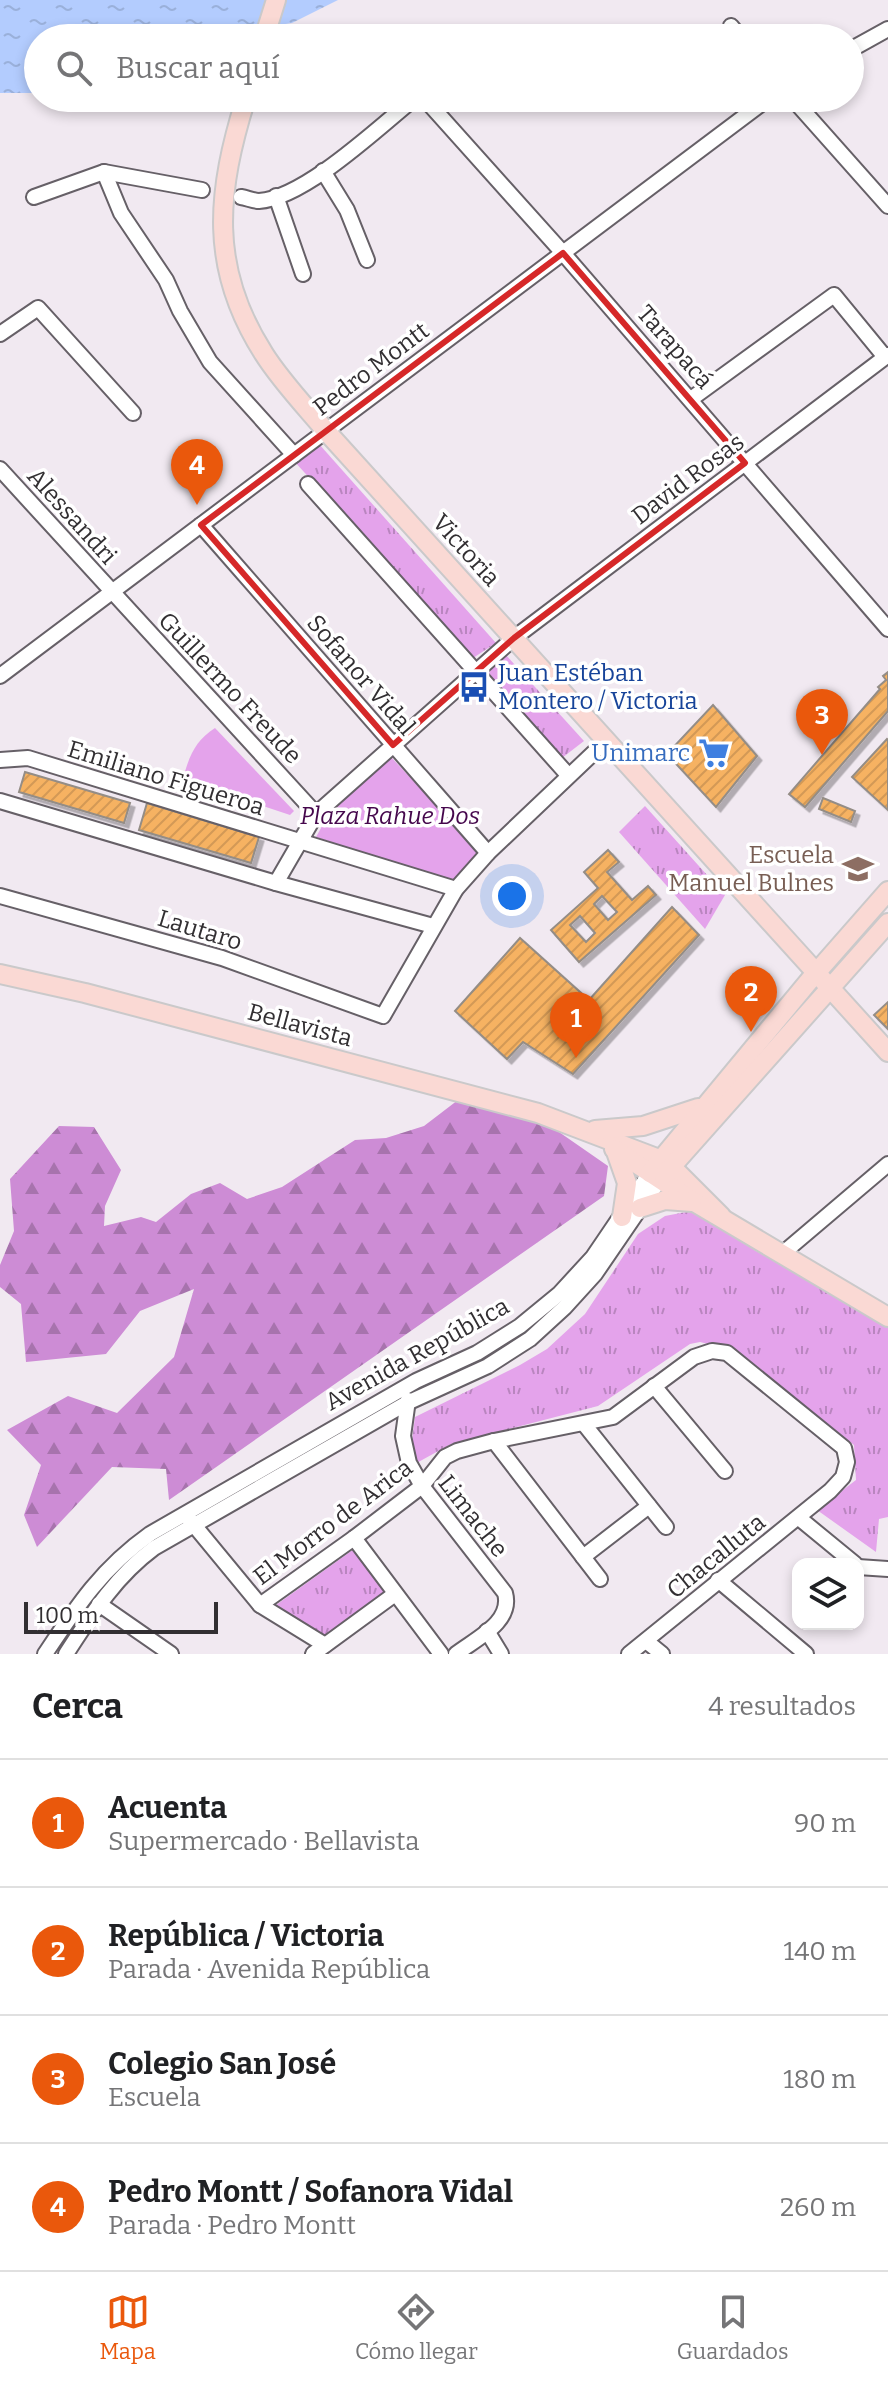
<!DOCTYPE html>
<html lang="es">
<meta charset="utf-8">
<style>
:root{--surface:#fff;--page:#f2f2f2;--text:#202124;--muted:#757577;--line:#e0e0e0;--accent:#ea580c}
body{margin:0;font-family:Bitter,serif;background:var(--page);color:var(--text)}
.controls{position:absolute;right:24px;bottom:24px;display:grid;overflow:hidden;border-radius:16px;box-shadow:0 4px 12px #0003}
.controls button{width:72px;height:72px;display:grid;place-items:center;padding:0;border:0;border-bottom:2px solid var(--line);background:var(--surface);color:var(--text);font:40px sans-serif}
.scale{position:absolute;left:24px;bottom:20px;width:194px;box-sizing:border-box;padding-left:8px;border:4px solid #322f32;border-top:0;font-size:22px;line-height:28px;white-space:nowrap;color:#322f32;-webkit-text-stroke:6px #fff;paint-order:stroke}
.you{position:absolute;left:512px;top:896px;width:28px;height:28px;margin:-20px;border:6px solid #fff;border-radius:50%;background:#1a73e8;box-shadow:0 0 0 12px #1a73e833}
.badge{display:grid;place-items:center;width:52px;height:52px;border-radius:50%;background:var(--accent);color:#fff;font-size:26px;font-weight:700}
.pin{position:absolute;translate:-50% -66px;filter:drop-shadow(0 2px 4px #0008)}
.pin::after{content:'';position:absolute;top:42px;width:28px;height:24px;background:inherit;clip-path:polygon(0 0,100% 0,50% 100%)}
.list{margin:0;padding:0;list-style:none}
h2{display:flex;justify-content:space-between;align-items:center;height:104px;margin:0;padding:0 32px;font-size:34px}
h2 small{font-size:26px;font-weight:400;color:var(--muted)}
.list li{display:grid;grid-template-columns:52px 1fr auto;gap:24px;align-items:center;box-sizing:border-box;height:128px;padding:0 32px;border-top:2px solid var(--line)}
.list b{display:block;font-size:30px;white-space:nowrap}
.list p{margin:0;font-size:26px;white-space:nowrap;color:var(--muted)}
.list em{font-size:26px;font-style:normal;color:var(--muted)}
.icon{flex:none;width:44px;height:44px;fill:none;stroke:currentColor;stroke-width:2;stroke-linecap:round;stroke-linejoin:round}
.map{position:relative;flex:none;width:888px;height:1654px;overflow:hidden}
.search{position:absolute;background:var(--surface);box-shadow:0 4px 12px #0003;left:24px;right:24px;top:24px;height:88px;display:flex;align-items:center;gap:20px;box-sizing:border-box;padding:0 28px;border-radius:44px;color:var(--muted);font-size:30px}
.sheet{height:616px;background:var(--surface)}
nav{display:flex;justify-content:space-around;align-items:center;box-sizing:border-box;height:112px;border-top:2px solid var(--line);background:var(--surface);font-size:22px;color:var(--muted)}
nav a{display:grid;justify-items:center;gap:4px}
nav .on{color:var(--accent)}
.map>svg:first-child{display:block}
.grass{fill:url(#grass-tufts)}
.forest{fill:url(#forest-firs)}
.green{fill:#e4a3eb}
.water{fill:url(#water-ripples)}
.building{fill:url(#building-hatch);stroke:#948d86;stroke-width:2;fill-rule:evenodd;filter:url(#shadow)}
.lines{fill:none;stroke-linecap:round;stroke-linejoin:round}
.minor-casing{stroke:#666067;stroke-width:18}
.major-casing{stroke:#cac9ca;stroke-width:22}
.minor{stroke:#fff;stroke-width:14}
.major{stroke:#fad9d4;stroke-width:18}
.marked{fill:none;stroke:#d62828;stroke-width:6;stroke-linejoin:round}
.labels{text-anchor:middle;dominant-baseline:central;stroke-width:7;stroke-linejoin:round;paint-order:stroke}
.street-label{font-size:24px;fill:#322f32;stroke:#fff}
.transit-label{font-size:24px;fill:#164399;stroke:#fff;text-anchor:start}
.shop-label{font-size:24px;fill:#366cbe;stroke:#fff;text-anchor:end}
.park-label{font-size:24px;font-style:italic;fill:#45074c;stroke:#fff}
.education-label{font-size:24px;fill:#785e54;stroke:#fff;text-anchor:end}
</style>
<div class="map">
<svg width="888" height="1654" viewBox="0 0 888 1654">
<defs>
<pattern id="grass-tufts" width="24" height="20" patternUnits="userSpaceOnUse" patternTransform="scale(2)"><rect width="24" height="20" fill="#e4a3eb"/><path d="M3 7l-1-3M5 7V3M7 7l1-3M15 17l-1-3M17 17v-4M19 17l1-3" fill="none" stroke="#b985bf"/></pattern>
<pattern id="forest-firs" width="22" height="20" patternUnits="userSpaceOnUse" patternTransform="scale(2)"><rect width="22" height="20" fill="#cd8cd5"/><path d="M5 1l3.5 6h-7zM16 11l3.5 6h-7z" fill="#a773ad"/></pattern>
<pattern id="water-ripples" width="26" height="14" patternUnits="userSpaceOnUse" patternTransform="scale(2)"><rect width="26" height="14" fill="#b3ccfe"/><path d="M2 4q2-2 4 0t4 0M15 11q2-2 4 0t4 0" fill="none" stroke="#9ab0da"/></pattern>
<pattern id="building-hatch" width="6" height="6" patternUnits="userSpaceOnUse" patternTransform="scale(2)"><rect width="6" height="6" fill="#f6b262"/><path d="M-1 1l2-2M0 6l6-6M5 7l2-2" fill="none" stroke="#d39956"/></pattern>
<filter id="shadow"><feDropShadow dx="4.5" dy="4.5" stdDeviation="0" flood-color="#0004"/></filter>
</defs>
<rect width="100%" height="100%" fill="#f1e9f1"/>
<g class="grass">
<path d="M319,444L496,643L473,658L294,461Z"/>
<path d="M506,655L584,741L562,758L487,674Z"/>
<path d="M645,806L725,895L705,929L619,832Z"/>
<path d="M691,1211L756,1251L888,1324V1517L879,1519L876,1552L817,1510L856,1480L854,1445L737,1351L700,1342L690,1344L598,1406L451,1444L413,1465L412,1441L415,1417L520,1365L547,1349L585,1314L638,1234L665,1216Z"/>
<path d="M354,1549L385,1592L326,1636L276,1605Z"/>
</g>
<path class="forest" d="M458,1100L546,1123L608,1166L604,1196L169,1500L166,1469L112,1467L37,1547L24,1515L41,1465L7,1430L68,1396L117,1413L174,1357L194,1289L140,1311L106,1354L26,1362L21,1304L0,1287V1265L14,1231L10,1179L59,1126L94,1127L121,1170L105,1206L104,1226L141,1217L156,1222L191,1194L220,1183L247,1199L282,1187L355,1140L386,1138L424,1126Z"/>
<g class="green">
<path d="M215,728L294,811L290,815L183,779C189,756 195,741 215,728Z"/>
<path d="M391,757L479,851L452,881L316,837L329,814Z"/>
</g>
<path class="water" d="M0,0H338L292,23L192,38H38V93H0Z"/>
<g class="building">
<path d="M888,672V711L805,807L789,794L880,689L878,687L886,680L883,676Z"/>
<path d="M713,705L757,756L716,807L667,754Z"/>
<path d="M887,739L888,740V810L852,777Z"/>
<path d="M25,772L130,803L124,823L19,792Z"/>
<path d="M823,798L855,811L851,822L819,809Z"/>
<path d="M147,803L259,837L251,863L139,830Z"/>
<path d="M608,850L619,862L607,872L632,900L648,886L656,895L579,962L551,930L598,888L584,872ZM602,896L617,912L608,920L594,904ZM580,916L595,933L586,942L570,925Z"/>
<path d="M672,907L699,935L573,1074L523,1042L507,1059L455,1011L520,938L589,1000Z"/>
<path d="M888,1002V1029L874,1015Z"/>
</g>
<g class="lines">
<defs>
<g id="minor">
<path d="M731,26L741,38"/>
<path d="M850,50L888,29"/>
<path d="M424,98L563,253L888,629"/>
<path d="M792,98L888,206"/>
<path d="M323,171L347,210L367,260"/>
<path d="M104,172L121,213L166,280L180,311L210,362L294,455"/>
<path d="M276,196L303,274"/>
<path d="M34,197L104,172L202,190"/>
<path d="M241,197C247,198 254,201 259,201C305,198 379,127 415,98"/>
<path d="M0,334L38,308L133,413"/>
<path d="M691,399L834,295L885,357"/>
<path d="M0,469L316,814"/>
<path d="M308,484L568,775"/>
<path d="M201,525L488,853"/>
<path d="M0,676L769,98"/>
<path d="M0,760L28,758L456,889"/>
<path d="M0,801L276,883L433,926"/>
<path d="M276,883L316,814L514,638L888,355"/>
<path d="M0,896L222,958L383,1016L456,889L488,853L606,741"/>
<path d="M782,1254L888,1164"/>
<path d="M654,1386L725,1471"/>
<path d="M408,1400L403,1436L409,1463L422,1486L505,1593C513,1622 477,1638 456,1654"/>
<path d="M584,1424L666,1527"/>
<path d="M494,1441L600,1579"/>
<path d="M799,1518L855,1564"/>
<path d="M189,1519L260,1605L325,1645"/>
<path d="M354,1538L441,1654"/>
<path d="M583,1557L649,1506"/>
<path d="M858,1567L888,1569"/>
<path d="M718,1580L806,1654"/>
<path d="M99,1604L171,1654"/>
<path d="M260,1605L354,1538L422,1486L445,1457L457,1451L494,1441L613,1417L694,1357L712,1351L727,1353L844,1448L847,1462L843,1477L830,1491L629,1654"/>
<path d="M487,1631L501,1654"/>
<path d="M646,1641L662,1654"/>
<path d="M45,1654C77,1606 102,1568 150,1534L416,1381L477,1353L520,1326L559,1294L593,1257L650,1173"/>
<path d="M66,1654C92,1614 115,1577 154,1548L407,1403L488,1366L530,1339L565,1307L595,1274L660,1179"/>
<path d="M313,1654L395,1594"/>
</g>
<g id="major">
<path d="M264,38L276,0"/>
<path d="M246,98C217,191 208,267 264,354C281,381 305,406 326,431L888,1052"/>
<path d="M0,974L85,993L538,1113L659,1159L671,1166L721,1216"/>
<path d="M595,1130L643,1126L698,1108"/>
<path d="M614,1149L696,1203L888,1317"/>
<path d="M615,1149L627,1183L622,1217"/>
<path d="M650,1173L809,981L888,891"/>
<path d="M664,1175L888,923"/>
<path d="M640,1208L665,1200L692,1202"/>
</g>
</defs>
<use href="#minor" class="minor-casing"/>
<use href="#major" class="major-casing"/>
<use href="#minor" class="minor"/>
<use href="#major" class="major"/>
</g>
<path class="marked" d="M563,253L745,463L514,638L393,745L201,525Z"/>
<defs>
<symbol id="bus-bare" viewBox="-9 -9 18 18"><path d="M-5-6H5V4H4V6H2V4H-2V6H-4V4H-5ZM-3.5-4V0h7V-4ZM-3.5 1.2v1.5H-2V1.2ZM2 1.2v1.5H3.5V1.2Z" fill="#1a4fb4" stroke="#fff" stroke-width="2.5" paint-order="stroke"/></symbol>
<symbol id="supermarket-bare" viewBox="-9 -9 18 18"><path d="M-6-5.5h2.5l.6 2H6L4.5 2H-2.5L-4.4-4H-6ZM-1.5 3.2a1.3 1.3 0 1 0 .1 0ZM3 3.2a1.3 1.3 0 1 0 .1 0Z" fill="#3f7fe0" stroke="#fff" stroke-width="2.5" paint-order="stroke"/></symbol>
<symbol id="school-bare" viewBox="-9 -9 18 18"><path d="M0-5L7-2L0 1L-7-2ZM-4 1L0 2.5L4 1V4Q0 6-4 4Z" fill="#8d6e63" stroke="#fff" stroke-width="2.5" paint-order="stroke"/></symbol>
</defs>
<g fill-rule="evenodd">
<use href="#bus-bare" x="452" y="665" width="44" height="44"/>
<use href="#supermarket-bare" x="692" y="731" width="44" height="44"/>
<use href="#school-bare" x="836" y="847" width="44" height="44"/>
</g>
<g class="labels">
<g class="street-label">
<text transform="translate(675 347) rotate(49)">Tarapacá</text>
<text transform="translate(371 369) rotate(-37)">Pedro Montt</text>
<text transform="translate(688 479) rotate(-37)">David Rosas</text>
<text transform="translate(72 516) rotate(48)">Alessandri</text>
<text transform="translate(466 550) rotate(48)">Victoria</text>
<text transform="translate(361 675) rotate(49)">Sofanor Vidal</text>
<text transform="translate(230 688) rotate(47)">Guillermo Freude</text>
<text transform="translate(166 778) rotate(17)">Emiliano Figueroa</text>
<text transform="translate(200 930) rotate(17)">Lautaro</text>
<text transform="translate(300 1025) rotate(15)">Bellavista</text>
<text transform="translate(417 1354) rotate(-29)">Avenida República</text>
<text transform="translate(473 1516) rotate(52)">Limache</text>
<text transform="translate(333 1522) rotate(-37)">El Morro de Arica</text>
<text transform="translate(716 1556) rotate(-39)">Chacalluta</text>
</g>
<g class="transit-label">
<text x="498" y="673">Juan Estéban<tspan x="498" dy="28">Montero / Victoria</tspan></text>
</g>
<g class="shop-label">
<text x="690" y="753">Unimarc</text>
</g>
<g class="park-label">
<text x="390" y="816">Plaza Rahue Dos</text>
</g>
<g class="education-label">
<text x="834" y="855">Escuela<tspan x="834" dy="28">Manuel Bulnes</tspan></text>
</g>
</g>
</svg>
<div class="controls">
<button><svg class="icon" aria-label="layers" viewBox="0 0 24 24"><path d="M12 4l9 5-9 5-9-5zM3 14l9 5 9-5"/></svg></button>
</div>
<div class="scale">100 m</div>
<div class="you"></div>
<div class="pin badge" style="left:576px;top:1058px">1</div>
<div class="pin badge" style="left:751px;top:1032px">2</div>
<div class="pin badge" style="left:822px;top:755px">3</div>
<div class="pin badge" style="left:197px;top:505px">4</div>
<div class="search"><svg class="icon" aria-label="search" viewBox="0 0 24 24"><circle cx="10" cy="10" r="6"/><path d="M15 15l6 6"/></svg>Buscar aquí</div>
</div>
<section class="sheet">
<h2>Cerca<small>4 resultados</small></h2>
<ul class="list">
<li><span class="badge">1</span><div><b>Acuenta</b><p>Supermercado · Bellavista</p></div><em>90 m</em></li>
<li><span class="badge">2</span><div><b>República / Victoria</b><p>Parada · Avenida República</p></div><em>140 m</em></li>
<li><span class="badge">3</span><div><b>Colegio San José</b><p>Escuela</p></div><em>180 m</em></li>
<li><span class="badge">4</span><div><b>Pedro Montt / Sofanora Vidal</b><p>Parada · Pedro Montt</p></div><em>260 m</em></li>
</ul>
</section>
<nav>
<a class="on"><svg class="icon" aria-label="map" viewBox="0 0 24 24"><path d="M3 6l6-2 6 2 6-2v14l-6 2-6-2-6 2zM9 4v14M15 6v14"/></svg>Mapa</a>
<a><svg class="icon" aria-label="directions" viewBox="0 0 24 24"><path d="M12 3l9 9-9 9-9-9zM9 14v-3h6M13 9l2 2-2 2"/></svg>Cómo llegar</a>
<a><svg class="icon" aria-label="saved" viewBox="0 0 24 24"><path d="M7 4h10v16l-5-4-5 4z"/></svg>Guardados</a>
</nav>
